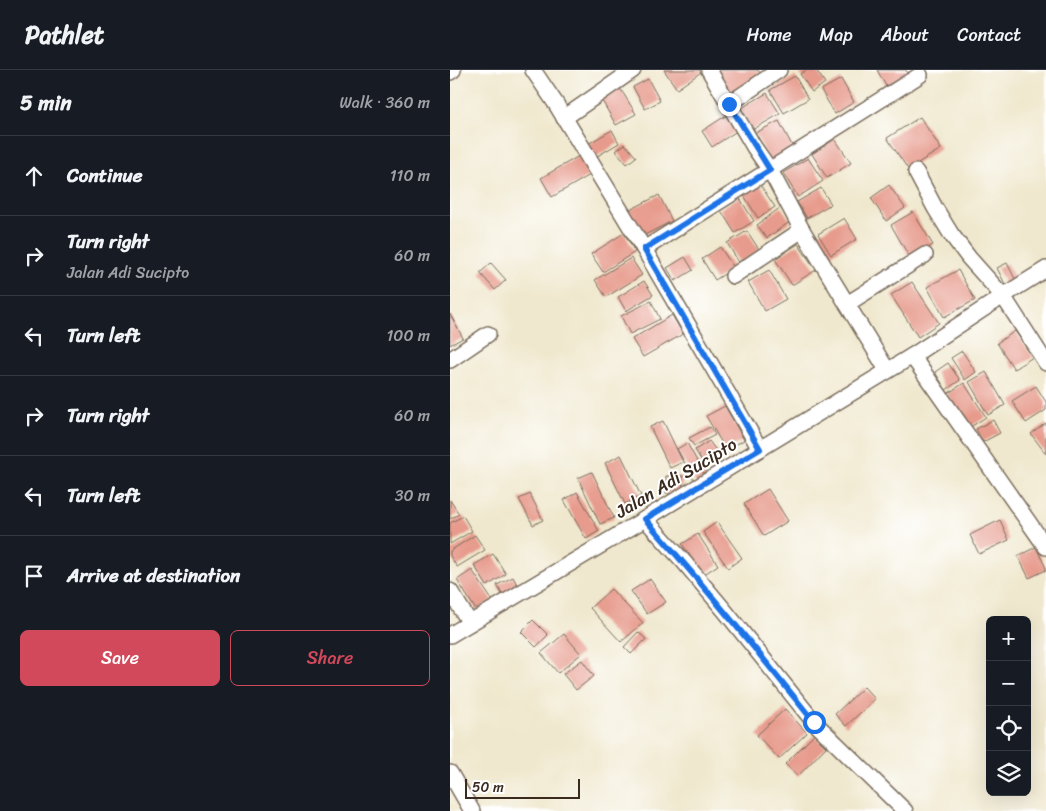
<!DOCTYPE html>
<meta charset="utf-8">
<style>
:root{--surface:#171b24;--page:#20242c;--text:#f1f3f6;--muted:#9ea1a6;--line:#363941;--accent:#d1495b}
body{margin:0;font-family:Sriracha,sans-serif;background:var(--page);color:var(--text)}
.controls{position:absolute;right:15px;bottom:15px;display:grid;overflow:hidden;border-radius:8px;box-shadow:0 5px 20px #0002}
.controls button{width:45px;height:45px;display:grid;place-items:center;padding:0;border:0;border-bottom:1px solid var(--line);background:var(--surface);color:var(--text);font:25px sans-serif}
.scale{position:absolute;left:15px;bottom:12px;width:115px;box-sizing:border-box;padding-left:5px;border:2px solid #3b2a1e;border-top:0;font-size:14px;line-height:18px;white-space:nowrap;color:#3b2a1e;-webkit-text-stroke:4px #fff;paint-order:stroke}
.stop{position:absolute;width:15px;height:15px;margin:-11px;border:4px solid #1a73e8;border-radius:50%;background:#fff}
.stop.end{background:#1a73e8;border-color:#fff;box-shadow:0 1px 5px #0008}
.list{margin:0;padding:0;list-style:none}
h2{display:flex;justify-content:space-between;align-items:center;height:65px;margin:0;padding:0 20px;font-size:21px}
h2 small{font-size:16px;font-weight:400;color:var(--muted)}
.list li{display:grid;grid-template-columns:32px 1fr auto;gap:15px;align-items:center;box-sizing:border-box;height:80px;padding:0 20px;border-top:1px solid var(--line)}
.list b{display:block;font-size:19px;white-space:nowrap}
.list p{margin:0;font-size:16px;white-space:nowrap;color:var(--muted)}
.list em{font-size:16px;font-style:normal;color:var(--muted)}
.actions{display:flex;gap:10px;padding:15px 20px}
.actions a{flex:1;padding:11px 0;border:1px solid var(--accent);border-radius:8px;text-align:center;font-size:18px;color:var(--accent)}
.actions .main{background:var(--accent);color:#fff}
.icon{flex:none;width:28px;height:28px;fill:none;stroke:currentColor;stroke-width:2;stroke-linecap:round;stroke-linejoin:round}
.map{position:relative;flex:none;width:596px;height:741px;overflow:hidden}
header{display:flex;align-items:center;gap:30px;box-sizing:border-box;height:70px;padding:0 25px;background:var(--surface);border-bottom:1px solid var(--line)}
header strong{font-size:24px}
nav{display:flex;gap:28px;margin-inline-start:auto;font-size:18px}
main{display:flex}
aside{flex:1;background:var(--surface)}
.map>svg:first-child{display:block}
.building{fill:#e79b8d}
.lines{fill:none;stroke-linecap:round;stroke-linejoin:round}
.minor-casing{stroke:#7a6c5c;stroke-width:18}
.minor{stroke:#fff;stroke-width:15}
.route{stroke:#1a73e8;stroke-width:6}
.labels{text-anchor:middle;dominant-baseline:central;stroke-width:4;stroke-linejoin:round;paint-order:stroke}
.street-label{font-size:18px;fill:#3b2a1e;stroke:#fff}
</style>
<header>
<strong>Pathlet</strong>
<nav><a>Home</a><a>Map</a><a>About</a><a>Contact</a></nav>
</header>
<main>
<aside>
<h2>5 min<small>Walk · 360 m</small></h2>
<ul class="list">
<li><svg class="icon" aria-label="ahead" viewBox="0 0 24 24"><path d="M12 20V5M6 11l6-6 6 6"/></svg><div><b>Continue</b></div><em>110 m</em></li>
<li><svg class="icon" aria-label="right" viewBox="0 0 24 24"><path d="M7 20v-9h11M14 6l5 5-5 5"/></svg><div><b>Turn right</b><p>Jalan Adi Sucipto</p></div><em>60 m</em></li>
<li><svg class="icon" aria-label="left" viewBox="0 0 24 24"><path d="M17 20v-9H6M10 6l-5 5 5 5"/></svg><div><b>Turn left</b></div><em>100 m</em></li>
<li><svg class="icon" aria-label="right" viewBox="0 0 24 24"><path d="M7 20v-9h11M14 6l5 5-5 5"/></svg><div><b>Turn right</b></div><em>60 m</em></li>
<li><svg class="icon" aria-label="left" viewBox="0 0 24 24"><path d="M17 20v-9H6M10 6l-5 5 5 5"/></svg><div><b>Turn left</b></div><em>30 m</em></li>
<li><svg class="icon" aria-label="arrive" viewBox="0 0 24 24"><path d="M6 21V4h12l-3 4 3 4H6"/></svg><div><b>Arrive at destination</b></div></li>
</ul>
<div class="actions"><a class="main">Save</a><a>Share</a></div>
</aside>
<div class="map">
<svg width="596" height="741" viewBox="0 0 596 741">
<rect width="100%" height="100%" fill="#fff"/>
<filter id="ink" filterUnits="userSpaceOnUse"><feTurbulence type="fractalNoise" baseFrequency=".02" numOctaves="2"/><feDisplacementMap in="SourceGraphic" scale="10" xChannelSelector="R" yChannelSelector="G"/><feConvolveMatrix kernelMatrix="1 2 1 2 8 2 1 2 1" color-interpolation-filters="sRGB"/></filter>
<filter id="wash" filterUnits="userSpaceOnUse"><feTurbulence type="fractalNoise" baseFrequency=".0096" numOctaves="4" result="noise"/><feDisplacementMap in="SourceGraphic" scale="20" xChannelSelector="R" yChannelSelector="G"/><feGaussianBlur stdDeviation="1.12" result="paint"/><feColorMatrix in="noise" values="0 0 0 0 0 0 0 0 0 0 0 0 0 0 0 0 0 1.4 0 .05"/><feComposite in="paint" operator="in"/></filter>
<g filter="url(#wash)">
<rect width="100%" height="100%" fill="#f0e8ce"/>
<g id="blocks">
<g class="building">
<path d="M214,0H254L227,19Z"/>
<path d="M266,0H308L311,4L280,23Z"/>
<path d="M356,0H366L375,13L362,22L350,4Z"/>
<path d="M427,0H456L458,4L436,16Z"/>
<path d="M345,6L358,29L334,43L320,20Z"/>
<path d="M198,9L210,31L195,39L183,17Z"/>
<path d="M391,9L404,32L385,44L371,20Z"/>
<path d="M170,18L186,44L166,55L151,29Z"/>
<path d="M317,23L330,44L302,60L290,39Z"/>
<path d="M280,43L290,59L262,77L252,61Z"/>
<path d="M470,47L491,79L458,99L437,68Z"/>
<path d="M329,51L345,81L321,93L305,63Z"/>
<path d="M162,60L169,73L144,88L136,75Z"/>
<path d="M385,69L401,93L377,108L362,84Z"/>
<path d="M175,74L186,87L177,94L166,81Z"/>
<path d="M129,86L140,105L102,127L91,108Z"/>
<path d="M358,88L373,111L348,127L333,103Z"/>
<path d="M309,113L325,137L308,148L293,124Z"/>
<path d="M439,115L455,138L436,151L421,128Z"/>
<path d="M371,118L381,134L357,148L347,132Z"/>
<path d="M209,125L222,151L191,167L178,141Z"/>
<path d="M289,127L304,151L285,163L270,139Z"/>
<path d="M331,137L341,151L317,168L307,155Z"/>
<path d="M463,142L483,175L460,188L441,155Z"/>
<path d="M394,148L407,169L381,185L368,164Z"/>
<path d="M297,161L310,181L290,194L277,173Z"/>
<path d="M174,163L185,182L153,202L141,184Z"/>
<path d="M348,174L366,200L342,215L325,189Z"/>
<path d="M270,177L284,198L265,210L252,189Z"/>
<path d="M235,187L243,200L225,211L217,198Z"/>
<path d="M181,188L192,205L156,227L145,210Z"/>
<path d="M41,193L56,210L45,220L30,203Z"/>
<path d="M557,193L566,211L556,216L547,198Z"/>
<path d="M319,200L336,229L315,241L298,212Z"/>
<path d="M508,200L525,230L494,247L477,217Z"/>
<path d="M194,211L203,225L176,241L168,227Z"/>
<path d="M462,212L489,253L468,267L441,225Z"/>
<path d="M201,231L210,249L180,264L171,246Z"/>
<path d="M0,244L13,268L0,275Z"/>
<path d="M222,245L233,264L193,287L182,269Z"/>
<path d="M565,261L583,287L564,299L547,273Z"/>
<path d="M512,281L526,302L515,310L501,288Z"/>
<path d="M498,293L510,310L496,320L485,302Z"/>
<path d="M536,302L555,335L538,345L519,312Z"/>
<path d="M514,313L536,347L519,358L497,324Z"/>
<path d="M586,316L596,332V340L576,353L562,331Z"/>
<path d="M275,336L294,370L276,380L256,346Z"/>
<path d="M543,350L550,363L533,372L526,359Z"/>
<path d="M213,351L233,392L220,398L200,357Z"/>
<path d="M596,353V384L581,364Z"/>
<path d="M260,357L265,365L244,376L239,368Z"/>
<path d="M259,371L268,383L253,393L245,380Z"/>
<path d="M237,373L257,409L247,415L227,379Z"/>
<path d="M171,385L191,426L175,434L155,393Z"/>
<path d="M142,402L164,448L150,454L128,408Z"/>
<path d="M216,406H233L232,424L216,423Z"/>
<path d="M318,419L338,451L314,466L294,434Z"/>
<path d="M127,422L149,461L136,469L114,430Z"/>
<path d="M80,424L93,450L83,455L69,429Z"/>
<path d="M0,430L9,444L0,449Z"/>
<path d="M13,446L22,461L0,474V453Z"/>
<path d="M550,450L559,470L529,484L520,465Z"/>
<path d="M267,452L292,488L278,498L253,462Z"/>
<path d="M248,464L268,495L253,505L232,474Z"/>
<path d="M25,465L35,480L7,497L0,486V481Z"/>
<path d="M586,477L596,498V500L579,508L568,486Z"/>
<path d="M43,484L56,504L37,516L24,495Z"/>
<path d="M22,500L42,530L26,540L7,510Z"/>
<path d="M63,507L70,520L54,528L47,515Z"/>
<path d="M200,509L216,532L197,544L181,521Z"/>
<path d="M161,519L193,553L171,572L140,538Z"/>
<path d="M83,550L98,565L86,577L71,562Z"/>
<path d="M188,562L196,569L181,584L174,577Z"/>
<path d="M114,564L131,584L108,603L91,583Z"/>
<path d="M132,590L144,606L126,620L113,604Z"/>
<path d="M414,617L425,629L396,656L385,644Z"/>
<path d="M335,639L357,663L329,689L307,665Z"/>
<path d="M364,665L376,677L348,706L335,694Z"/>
</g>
</g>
</g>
<g filter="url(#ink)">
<use href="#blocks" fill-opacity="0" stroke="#7a6c5c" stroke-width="1"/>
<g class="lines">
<defs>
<g id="minor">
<path d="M83,0L106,34L194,179L310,379"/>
<path d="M259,0L304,77L320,100L352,160L437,300"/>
<path d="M0,2L3,0"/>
<path d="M279,34L329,0"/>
<path d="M114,48L183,0"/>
<path d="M466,102L485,138L501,164L519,188L553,226L596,293"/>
<path d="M194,179L470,5"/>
<path d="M283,206L352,160"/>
<path d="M397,234L475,185"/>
<path d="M462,286L596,477"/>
<path d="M0,290L38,264"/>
<path d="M195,449L234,492L275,541L364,652L455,741"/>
<path d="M0,521L20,553"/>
<path d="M0,565L195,449L462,286L553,226L596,199"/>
<path d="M0,703L22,741"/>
</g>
</defs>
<use href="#minor" class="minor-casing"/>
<use href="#minor" class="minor"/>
</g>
</g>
<g class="lines" filter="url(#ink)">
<path class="route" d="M279,34L320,100L194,179L310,379L195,449C254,515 309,583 364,652"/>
</g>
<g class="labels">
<g class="street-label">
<text transform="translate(226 408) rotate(-31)">Jalan Adi Sucipto</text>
</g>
</g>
</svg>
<div class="controls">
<button>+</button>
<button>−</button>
<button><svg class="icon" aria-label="locate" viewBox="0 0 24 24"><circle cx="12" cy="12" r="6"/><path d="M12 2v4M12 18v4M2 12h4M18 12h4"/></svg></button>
<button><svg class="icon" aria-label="layers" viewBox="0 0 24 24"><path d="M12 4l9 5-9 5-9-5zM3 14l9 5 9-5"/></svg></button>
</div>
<div class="scale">50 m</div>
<div class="stop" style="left:364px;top:652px"></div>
<div class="stop end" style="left:279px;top:34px"></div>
</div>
</main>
